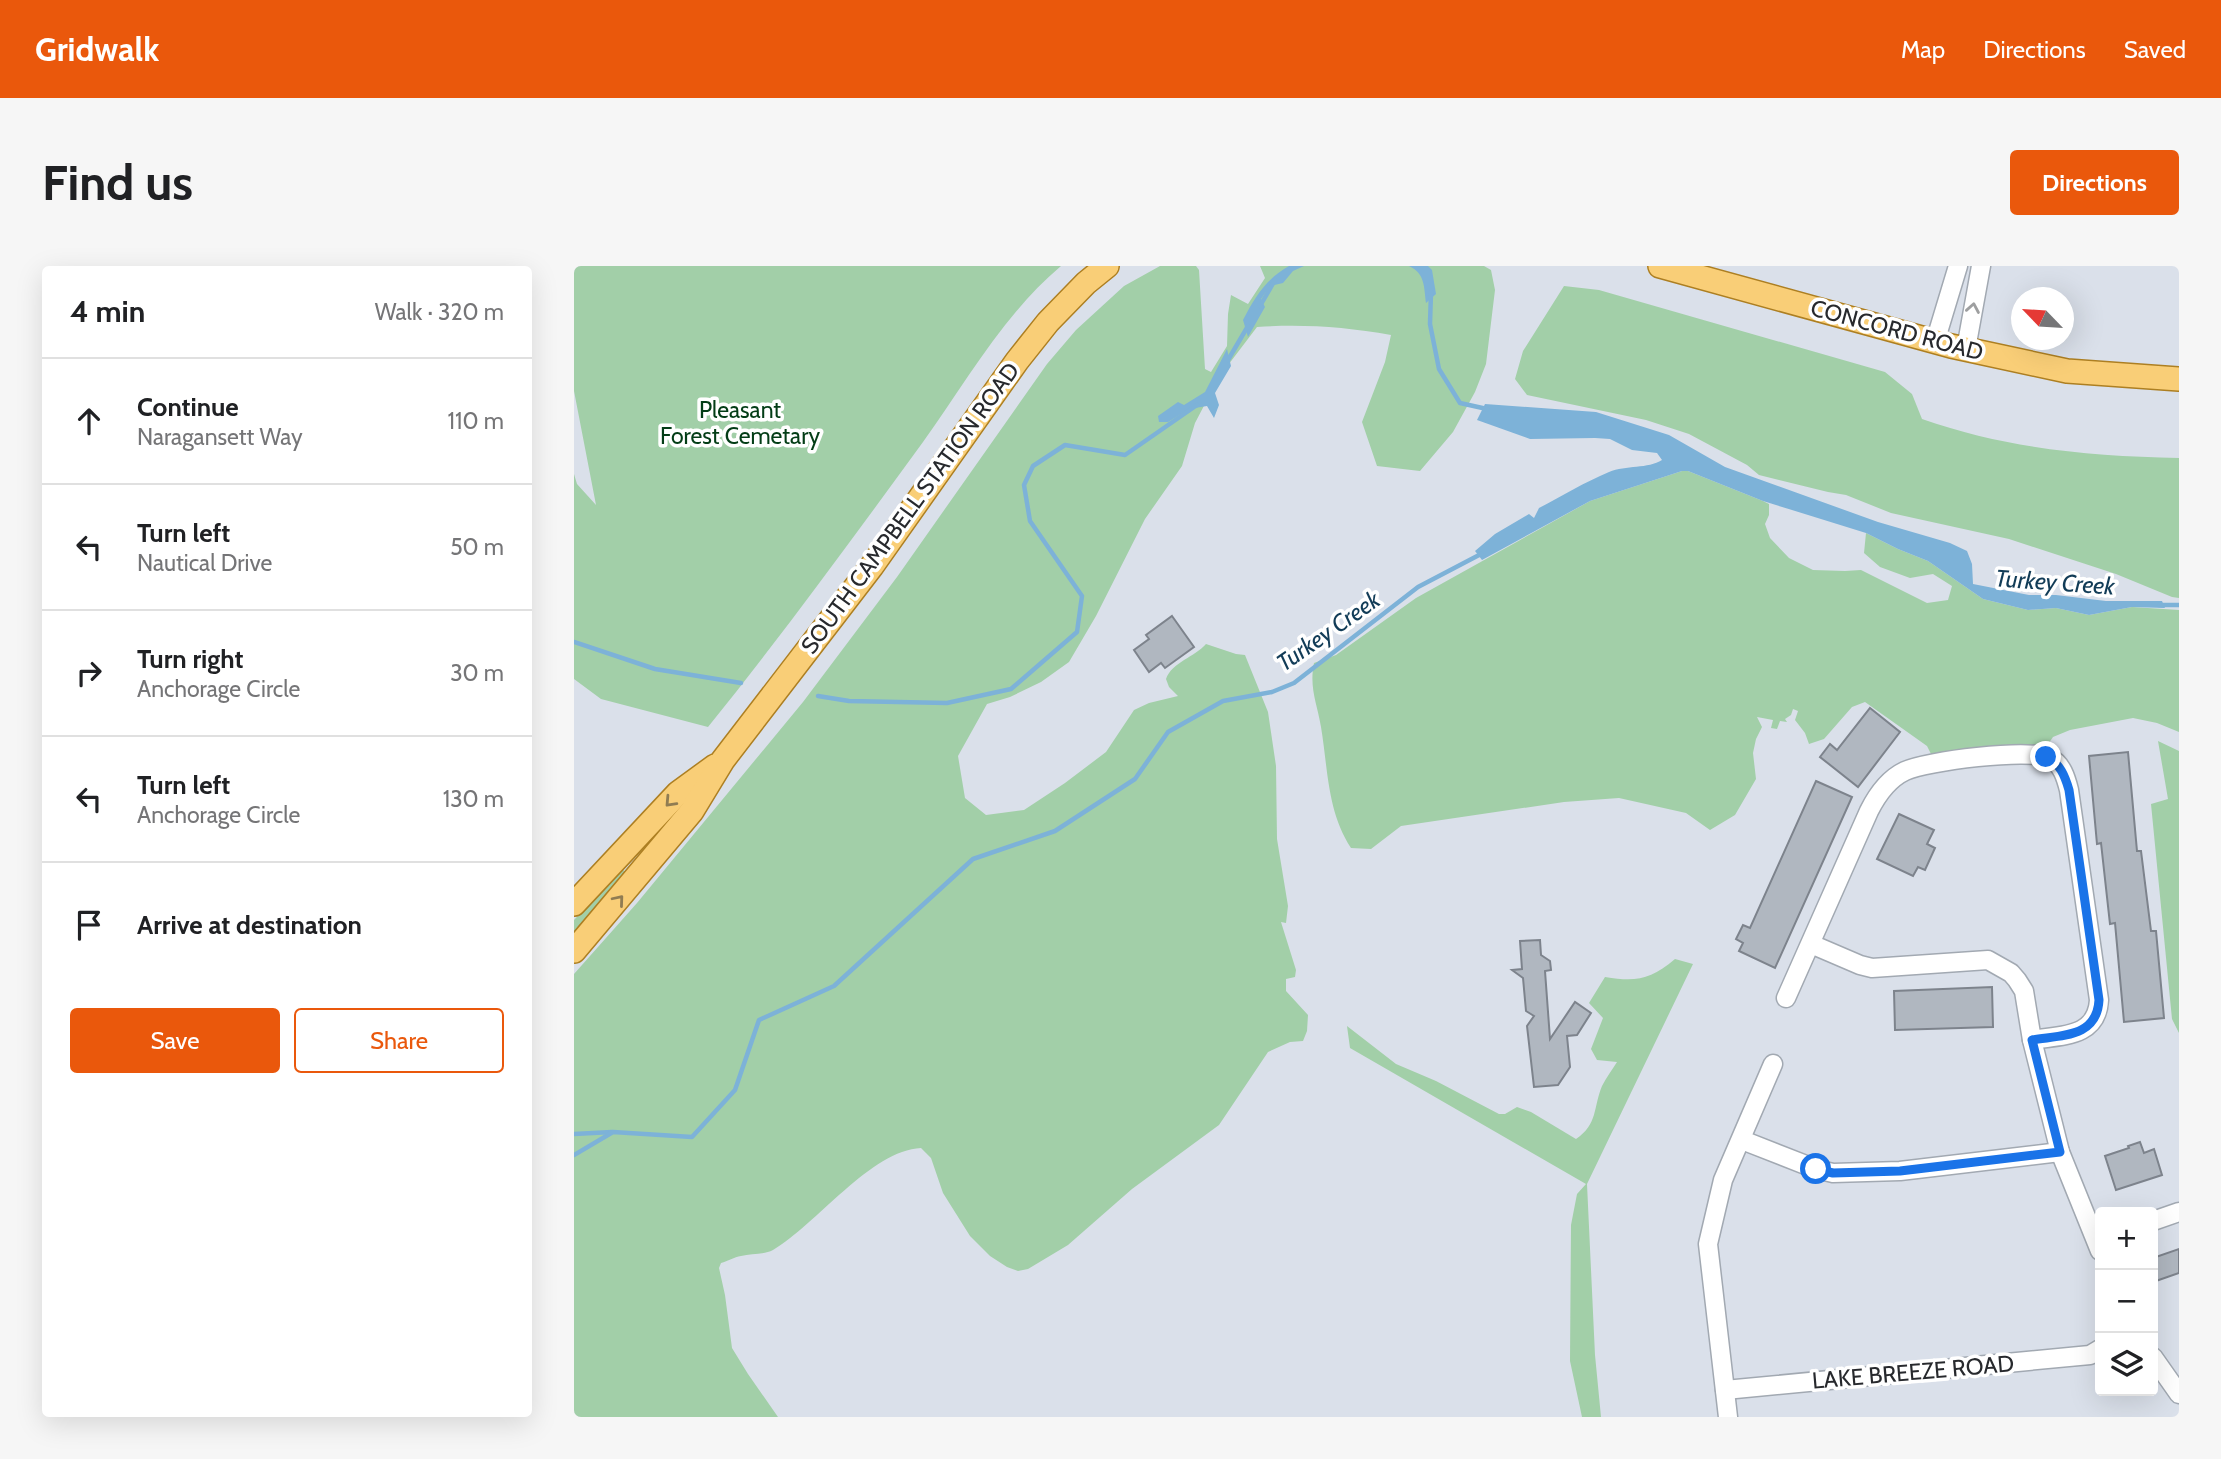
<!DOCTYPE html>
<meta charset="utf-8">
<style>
:root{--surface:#fff;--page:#f6f6f6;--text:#202124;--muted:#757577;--line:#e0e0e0;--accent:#ea580c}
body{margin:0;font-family:Cabin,sans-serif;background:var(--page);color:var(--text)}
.controls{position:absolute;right:21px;bottom:21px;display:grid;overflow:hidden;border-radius:7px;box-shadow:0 7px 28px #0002}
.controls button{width:63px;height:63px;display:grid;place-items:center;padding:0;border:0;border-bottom:2px solid var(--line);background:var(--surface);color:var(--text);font:35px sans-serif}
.compass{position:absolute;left:1437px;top:21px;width:63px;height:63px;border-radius:50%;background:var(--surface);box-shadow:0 7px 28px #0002;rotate:295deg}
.stop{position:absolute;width:21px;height:21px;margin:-16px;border:5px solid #1a73e8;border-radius:50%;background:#fff}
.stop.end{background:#1a73e8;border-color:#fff;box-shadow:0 2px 7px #0008}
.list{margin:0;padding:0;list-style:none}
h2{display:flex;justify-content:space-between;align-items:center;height:91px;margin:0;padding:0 28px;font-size:30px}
h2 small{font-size:23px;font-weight:400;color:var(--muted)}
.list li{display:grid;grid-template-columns:46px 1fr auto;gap:21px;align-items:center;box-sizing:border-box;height:126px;padding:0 28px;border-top:2px solid var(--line)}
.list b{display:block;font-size:26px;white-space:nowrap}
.list p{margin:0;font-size:23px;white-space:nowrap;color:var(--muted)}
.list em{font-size:23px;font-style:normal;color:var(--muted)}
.actions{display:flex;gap:14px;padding:21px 28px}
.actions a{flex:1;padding:16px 0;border:2px solid var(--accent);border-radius:7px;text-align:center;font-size:24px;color:var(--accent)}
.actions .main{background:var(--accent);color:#fff}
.icon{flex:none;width:38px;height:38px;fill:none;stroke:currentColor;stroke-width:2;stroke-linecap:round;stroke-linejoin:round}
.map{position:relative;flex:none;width:1605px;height:1151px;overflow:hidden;border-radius:7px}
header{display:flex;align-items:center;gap:42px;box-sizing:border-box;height:98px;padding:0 35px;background:var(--accent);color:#fff}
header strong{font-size:33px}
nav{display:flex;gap:38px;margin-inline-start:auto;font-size:24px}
.intro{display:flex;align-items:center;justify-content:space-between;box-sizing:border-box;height:168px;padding:0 42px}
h1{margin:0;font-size:49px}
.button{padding:18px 32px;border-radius:7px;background:var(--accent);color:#fff;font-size:24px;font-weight:700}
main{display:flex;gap:42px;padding:0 42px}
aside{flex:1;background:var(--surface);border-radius:7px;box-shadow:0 7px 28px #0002}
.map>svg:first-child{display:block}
.green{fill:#a2cfa8}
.water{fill:#7db2d8}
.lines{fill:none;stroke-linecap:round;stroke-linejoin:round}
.stream{stroke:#7db2d8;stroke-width:4.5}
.building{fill:#b0b7c0;stroke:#7d838c;stroke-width:2}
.minor-casing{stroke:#a2a9b2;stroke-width:21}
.major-casing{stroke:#ad7f22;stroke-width:26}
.minor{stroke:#fff;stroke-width:18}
.major{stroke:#f9ce77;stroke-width:23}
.oneway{stroke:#9e9fa0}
.oneway2{stroke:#907c52}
.route{stroke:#1a73e8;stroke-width:9}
.labels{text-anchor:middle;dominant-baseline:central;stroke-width:7;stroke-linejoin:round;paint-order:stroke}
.street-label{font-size:23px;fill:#27292d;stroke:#fff}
.park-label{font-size:23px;fill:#033d16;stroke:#fff}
.water-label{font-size:24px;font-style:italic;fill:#123c57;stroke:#fff}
</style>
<header>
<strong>Gridwalk</strong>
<nav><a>Map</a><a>Directions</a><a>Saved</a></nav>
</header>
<div class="intro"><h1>Find us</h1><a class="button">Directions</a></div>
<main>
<aside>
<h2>4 min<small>Walk · 320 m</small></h2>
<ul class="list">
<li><svg class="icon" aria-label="ahead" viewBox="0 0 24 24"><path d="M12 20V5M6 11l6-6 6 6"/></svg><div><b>Continue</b><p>Naragansett Way</p></div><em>110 m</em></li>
<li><svg class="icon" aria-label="left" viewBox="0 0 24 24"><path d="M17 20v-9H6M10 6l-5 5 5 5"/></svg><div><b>Turn left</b><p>Nautical Drive</p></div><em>50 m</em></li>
<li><svg class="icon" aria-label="right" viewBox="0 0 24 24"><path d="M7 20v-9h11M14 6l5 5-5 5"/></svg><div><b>Turn right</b><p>Anchorage Circle</p></div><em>30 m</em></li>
<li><svg class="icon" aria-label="left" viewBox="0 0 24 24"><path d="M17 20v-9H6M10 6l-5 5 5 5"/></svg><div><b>Turn left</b><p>Anchorage Circle</p></div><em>130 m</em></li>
<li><svg class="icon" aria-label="arrive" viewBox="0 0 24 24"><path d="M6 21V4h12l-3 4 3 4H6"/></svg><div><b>Arrive at destination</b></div></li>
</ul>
<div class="actions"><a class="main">Save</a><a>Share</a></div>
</aside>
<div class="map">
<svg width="1605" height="1151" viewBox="0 0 1605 1151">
<rect width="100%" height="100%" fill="#dae0ea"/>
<g class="green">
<path d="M0,0H487C430,48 392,116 349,176C279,272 209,368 134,461L27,433L0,413V208L3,218L22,239L0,125Z"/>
<path d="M586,0H622L625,4L631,103L637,106L653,80L654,48L657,29L674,38L691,12L686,0H910L917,4L921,24L912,98L901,126L879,166L846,205L803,200L788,156L811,96L817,69C771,61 730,58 683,61L645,111L621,157L608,200L571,253L522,350L495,396L467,416L436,431L413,438L384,490L391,532L412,549L450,544L491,517L532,486L560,444L575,437L604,430L595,421L592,413C598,396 621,391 632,378L662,388L671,389L694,446L702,500L703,573L714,640L712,657L707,656L722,704L721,711L712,713V725L734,749L733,765L729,775L716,776L694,786L645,859L558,923L494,979L454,1003L444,1005L433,1001L416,990L396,970L369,927L357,892L347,882C297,884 242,959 199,984C190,989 177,987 167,990C160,991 154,995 147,997L145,1002L151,1029L158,1082L174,1108L204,1151H0V708L63,637L229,436L323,311L473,98L502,64L550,20Z"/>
<path d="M990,20L1025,24L1311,106L1338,128L1348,153C1434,183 1515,190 1605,192V332L1598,331L1542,308L1435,273L1317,247L1272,229L1254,226L1185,209L1173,199L1115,168L1072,154L953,129L941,113L949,85Z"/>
<path d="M1108,205H1114L1189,235L1195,238V249L1191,258L1196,272L1215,292L1239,304L1271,305L1287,304L1353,337L1374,334L1378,320L1359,308L1336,312L1306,301L1290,287L1292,267L1324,283L1354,295L1409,333L1454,344L1482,342L1515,349L1558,341L1605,344V466L1583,457L1559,452L1496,464L1479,471L1472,481L1445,479L1357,488L1353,480L1291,436L1278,441L1250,473L1235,478L1231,467L1221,454L1224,445L1219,443L1217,449L1211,453L1213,456L1206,455L1203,463L1197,462L1199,454L1183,451L1188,461L1182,473L1179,487L1182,513L1161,549L1136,564L1112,547L1045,532L990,536L827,560L797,583L777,582C753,545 754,503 747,461C743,437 735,422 740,397L762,389L842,332L1016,235Z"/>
<path d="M1584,475L1605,485V767L1598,753L1577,538L1594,533Z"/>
<path d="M48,603L55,609L0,671V654Z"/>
<path d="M1101,693L1119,698L1013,918L1021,1089L1027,1151H1008L996,1095L997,959L1003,928L1012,918L776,782L773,760L822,798L862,815L925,848H931L943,841L957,846L1002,873C1024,858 1019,842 1028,820C1032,812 1038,804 1043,796L1023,794L1017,783L1029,752L1015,737L1031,711C1062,716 1076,714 1101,693Z"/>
</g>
<g class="water">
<path d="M715,0H730L719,5L709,17L696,20L687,33L691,41L674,71L669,54C681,31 692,13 715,0Z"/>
<path d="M835,0H854L858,4L862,28L852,37C850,21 851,7 835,0Z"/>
<path d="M653,83L657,100L641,127L645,139L640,152L633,140L615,143L594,156H585L584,150L604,136L610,139L631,126Z"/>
<path d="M911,138L1022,146L1095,169L1151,201L1304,256L1376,277L1393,285L1398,298L1399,318L1455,329H1482L1532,335H1588L1591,342L1558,341L1515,349L1482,342L1454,344L1409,333L1354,295L1324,283L1292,267L1189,235L1114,205H1108L1016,235L908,294L901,285L921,268L955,248L960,252L965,242C988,230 1011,216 1035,206C1052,199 1074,203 1088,194L1083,187L1058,184L1036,173L1021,172L956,173L903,154Z"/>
</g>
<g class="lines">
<g class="stream">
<path d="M857,26L856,58L865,103L886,137L913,143"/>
<path d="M686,40L701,14"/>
<path d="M654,94L674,60"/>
<path d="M1585,339H1605"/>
<path d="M0,376L81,403L167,417"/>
<path d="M244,430L275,435L373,437L437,423L503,366L508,330L456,255L450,219L459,200L491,179L551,189L623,139"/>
<path d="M0,868L38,866"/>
<path d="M0,889L39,866L118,871L161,824L185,754L260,720L399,593L481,565L561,513L594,466L649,435L698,426L720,417L844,321L907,288"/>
</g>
</g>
<g class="building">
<path d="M598,350L620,381L591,402L587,397L575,406L560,384L575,373L572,369Z"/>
<path d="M1296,442L1326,466L1284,521L1246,491L1256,478L1263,484Z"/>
<path d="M1554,486L1563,585H1567L1577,665H1582L1590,752L1550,756L1541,657L1536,658L1527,577L1523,578L1515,490Z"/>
<path d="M1242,515L1278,531L1201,702L1165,685L1169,677L1162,673L1169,659L1176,662Z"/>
<path d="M1325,548L1360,564L1353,578L1361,582L1351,604L1344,601L1339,610L1303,593Z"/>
<path d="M966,674L967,689L976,695L977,704L971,705L976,773L1001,736L1017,747L1003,769L993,770L996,801L984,819L960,821L953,760L960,750L952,745L949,712L938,704L948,703L946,675Z"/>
<path d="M1418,721L1419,761L1321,764L1320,725Z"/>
<path d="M1566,876L1570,887L1580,883L1588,909L1542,924L1531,890L1555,882L1554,880Z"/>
<path d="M1605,983V1007L1579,1016V992Z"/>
</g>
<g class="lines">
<defs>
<g id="minor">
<path d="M1361,76L1384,0"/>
<path d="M1392,83L1407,0"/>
<path d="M1237,678L1286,699L1298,702L1414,694L1437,707L1443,714L1450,725L1458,774L1486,886L1526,985"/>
<path d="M1212,732L1295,545C1303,529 1314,513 1331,505C1353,495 1454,482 1476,492C1488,498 1492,512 1495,524L1525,734C1523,772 1487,769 1458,774"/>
<path d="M1168,874L1242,903L1259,907L1326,905L1486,886"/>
<path d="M1579,955L1605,946"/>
<path d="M1579,1091L1605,1128"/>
<path d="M1151,1124L1516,1089L1526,1083"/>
<path d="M1154,1151L1134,978L1149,914L1199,798"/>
</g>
<g id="major">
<path d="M1086,0L1377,80L1493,105L1605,113"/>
<path d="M0,638L104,527L141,500"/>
<path d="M0,685L118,545L149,494L298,300L443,95L474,56L512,17L533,0"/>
</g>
</defs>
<use href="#minor" class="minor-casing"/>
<use href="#major" class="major-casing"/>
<use href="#minor" class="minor"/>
<use href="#major" class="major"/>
</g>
<defs><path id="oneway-chevron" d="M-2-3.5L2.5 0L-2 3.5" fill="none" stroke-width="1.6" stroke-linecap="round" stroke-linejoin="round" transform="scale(1.75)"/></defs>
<use class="oneway" href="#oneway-chevron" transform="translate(1399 42) rotate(-80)"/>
<g class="oneway2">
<use href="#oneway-chevron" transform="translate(96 536) rotate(133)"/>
<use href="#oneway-chevron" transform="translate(45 634) rotate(-50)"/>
</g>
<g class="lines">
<path class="route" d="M1242,903L1259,907L1326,905L1486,886L1458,774C1487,769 1523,772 1525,734L1495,524C1491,510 1486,497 1472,491"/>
</g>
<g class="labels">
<g class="street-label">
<text transform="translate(1323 64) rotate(15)">CONCORD ROAD</text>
<text transform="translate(336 242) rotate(-54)">SOUTH CAMPBELL STATION ROAD</text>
<text transform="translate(1339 1106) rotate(-5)">LAKE BREEZE ROAD</text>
</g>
<g class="park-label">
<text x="166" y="144">Pleasant<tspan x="166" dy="26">Forest Cemetary</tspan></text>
</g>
<g class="water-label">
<text transform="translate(1481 316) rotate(4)">Turkey Creek</text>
<text transform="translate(754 365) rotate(-35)">Turkey Creek</text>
</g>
</g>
</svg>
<div class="controls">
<button>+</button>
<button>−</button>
<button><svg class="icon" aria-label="layers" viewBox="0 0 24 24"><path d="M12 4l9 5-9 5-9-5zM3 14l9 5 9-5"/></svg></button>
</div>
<svg class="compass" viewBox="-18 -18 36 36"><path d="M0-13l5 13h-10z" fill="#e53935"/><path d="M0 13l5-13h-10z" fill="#757577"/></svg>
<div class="stop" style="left:1242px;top:903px"></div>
<div class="stop end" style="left:1472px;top:491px"></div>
</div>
</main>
